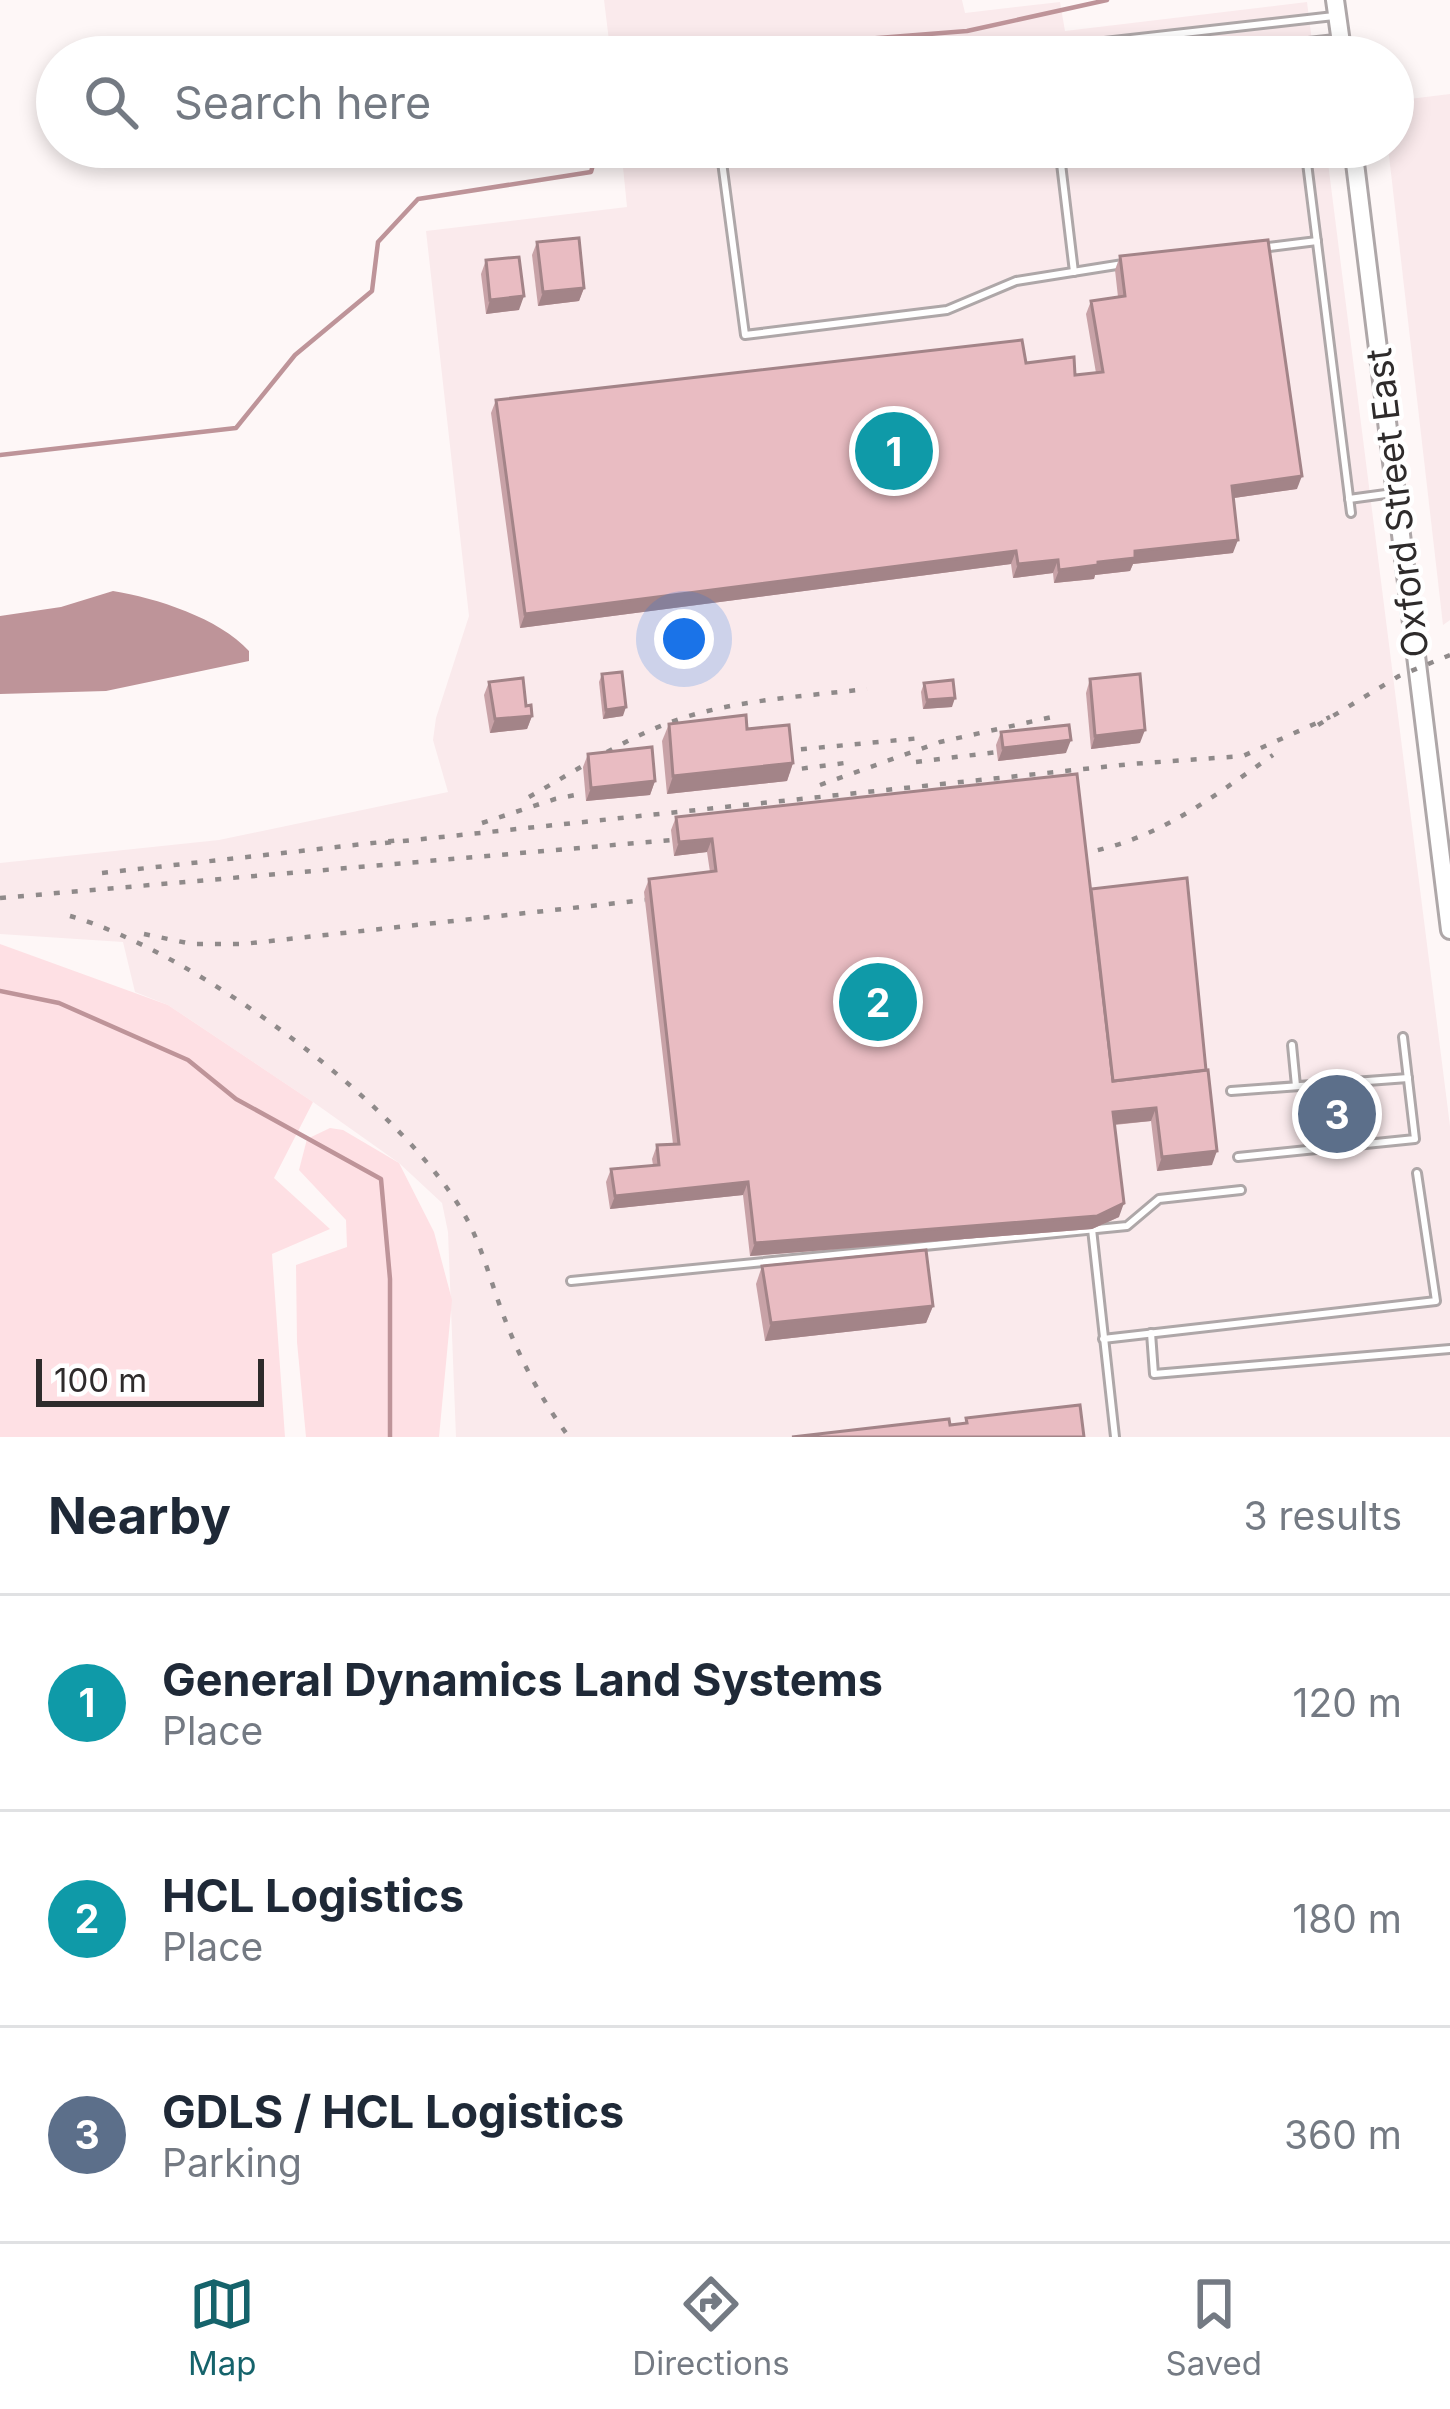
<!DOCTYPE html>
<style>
:root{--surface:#fff;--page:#f6f6f7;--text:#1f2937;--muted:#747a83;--line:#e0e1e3;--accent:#15636b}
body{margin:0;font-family:Inter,sans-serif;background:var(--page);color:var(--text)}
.scale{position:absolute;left:36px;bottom:30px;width:228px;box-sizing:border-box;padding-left:12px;border:6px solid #2e2b2b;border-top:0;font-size:33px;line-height:42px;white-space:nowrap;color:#2e2b2b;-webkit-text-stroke:9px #fff;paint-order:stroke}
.you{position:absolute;left:684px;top:639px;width:42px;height:42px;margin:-30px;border:9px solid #fff;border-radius:50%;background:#1a73e8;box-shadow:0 0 0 18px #1a73e833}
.badge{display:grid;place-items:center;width:78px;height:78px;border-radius:50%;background:var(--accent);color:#fff;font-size:39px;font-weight:700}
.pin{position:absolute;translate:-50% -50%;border:6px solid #fff;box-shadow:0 3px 12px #0006}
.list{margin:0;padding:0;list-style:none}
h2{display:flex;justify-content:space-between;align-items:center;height:156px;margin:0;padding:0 48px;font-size:51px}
h2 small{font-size:39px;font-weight:400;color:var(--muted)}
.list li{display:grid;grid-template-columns:78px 1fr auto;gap:36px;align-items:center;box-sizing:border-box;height:216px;padding:0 48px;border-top:3px solid var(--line)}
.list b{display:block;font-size:45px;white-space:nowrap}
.list p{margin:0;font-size:39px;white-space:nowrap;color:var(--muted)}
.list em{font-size:39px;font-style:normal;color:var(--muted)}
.icon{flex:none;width:66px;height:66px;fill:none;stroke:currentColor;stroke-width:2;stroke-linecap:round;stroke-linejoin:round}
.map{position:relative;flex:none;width:1450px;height:1437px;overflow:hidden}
.search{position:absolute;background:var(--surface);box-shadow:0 6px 18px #0003;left:36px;right:36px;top:36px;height:132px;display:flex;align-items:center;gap:30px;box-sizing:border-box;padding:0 42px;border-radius:66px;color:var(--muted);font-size:45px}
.sheet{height:804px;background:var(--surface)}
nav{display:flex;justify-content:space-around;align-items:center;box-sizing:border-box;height:168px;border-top:3px solid var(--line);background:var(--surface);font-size:33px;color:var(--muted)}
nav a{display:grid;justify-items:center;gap:6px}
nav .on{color:var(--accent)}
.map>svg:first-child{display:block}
.built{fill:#faeaec}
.green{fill:#fee0e4}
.water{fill:#be9499}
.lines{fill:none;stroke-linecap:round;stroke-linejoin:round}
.stream{stroke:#be9499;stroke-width:4.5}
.lane-casing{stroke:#aea7a8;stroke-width:12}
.secondary-casing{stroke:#aea7a8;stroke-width:22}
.lane{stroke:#fff;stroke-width:6}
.secondary{stroke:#fff;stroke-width:16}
.rail{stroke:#8f8a8a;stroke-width:4.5;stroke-dasharray:6 12;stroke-linecap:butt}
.wall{fill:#c8a2a7}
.shaded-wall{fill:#a38488}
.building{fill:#e9bcc2;stroke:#a38488;stroke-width:3}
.labels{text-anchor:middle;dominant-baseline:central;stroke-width:9;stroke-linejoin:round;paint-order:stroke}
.street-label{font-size:36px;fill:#2e2b2b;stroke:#fff}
</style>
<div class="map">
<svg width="1450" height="1437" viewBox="0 0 1450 1437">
<rect width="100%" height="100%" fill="#fef7f7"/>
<g class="built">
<path d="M604,0H962L965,13L1060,2L1065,31L1307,2L1314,57H611Z"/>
<path d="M1450,94V620L1443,625L1388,147H1393V101Z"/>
<path d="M621,147H1326L1450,1126V1437H456L448,1232L442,1203L399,1163L313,1102L168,1005L135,992L123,942L0,934V863L219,840L448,792L433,740L436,718L469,616L426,231L627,207Z"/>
</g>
<g class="green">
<path d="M0,944L168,1005L313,1102L274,1178L330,1229L272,1254L285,1437H0Z"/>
<path d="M330,1128L343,1130L399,1163L434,1232L452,1300L439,1437H306L297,1342L296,1265L347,1247L346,1220L299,1170L307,1139Z"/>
</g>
<path class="water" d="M113,591C156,598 219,618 249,651V661L106,691L0,694V616L61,607Z"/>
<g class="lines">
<g class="stream">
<path d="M758,57L802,44L967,31L1107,0"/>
<path d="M0,455L236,428L295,355L372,291L378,242L418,199L591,172L598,147"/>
<path d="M0,991L59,1003L188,1060L236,1099L381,1179L390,1279V1437"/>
</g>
<defs>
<g id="lane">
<path d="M988,57L1038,51L1044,57"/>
<path d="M1052,57L1060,47L1334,16"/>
<path d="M1177,57L1335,39"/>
<path d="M720,147L745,335L947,310L1016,281L1123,264"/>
<path d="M1059,147L1074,272"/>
<path d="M1305,147L1351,513"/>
<path d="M1261,248L1317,241"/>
<path d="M1349,499L1393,493"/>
<path d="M1292,1045L1296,1086"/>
<path d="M1231,1091L1408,1078"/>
<path d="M1238,1157L1415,1139L1403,1037"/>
<path d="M1092,1229L1115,1437"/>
<path d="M571,1281L1127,1226L1159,1199L1241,1190"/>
<path d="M1151,1333L1154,1374L1450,1349"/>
<path d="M1103,1339L1436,1301L1417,1173"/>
</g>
<g id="secondary">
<path d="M1335,0L1343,57"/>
<path d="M1353,147L1450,930"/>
</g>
</defs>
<use href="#lane" class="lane-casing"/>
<use href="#secondary" class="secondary-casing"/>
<use href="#lane" class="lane"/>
<use href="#secondary" class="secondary"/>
<g class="rail">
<path d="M1318,725L1399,676L1450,655"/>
<path d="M783,751L921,738"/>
<path d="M916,762L997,752"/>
<path d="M784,771L852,762"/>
<path d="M820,785L940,742L1061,715"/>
<path d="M529,797C581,768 632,733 689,716C746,699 808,696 867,689"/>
<path d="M482,823L555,799L585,793"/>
<path d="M385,843L1131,764L1243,756L1330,717"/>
<path d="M1080,854C1160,839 1208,800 1273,755"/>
<path d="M102,873L400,840"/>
<path d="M0,898L672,840"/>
<path d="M70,916C195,952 408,1107 469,1223C484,1253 492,1286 504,1317C520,1359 542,1401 569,1437"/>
<path d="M144,934L192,944H243L645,900"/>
</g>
</g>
<g class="wall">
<path d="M537,242L584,288L579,301L538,306L532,255Z"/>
<path d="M1120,256L1297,489L1234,498L1233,553L1133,564L1130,571L1095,575L1094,579L1054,583L1053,573L1013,578L1011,564L520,628L491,413L496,400L1026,363L1075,375L1096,373L1086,314L1091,301L1118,297L1115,270Z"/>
<path d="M486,260L519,310L486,314L481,274Z"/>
<path d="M602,674L623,716L603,719L599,682Z"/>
<path d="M1090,679L1140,743L1091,749L1086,693Z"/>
<path d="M489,682L526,706L532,716L527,729L490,733L484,695Z"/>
<path d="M924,683L952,707L923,709L921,692Z"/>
<path d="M669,724L747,729L793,763L787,781L667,794L662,741Z"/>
<path d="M1001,732L1066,753L998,761L996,745Z"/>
<path d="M588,754L655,781L650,795L586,801L583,767Z"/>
<path d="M676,817L1091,889L1212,1165L1157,1171L1151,1121L1115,1125L1119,1217L1092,1229L750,1256L743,1195L610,1209L606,1182L611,1169L653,1165L652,1159L657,1145L673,1144L644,892L649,879L710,872L707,852L674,856L671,830Z"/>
<path d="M762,1266L933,1306L926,1323L765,1341L756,1284Z"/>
</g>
<g class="shaded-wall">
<path d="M584,288L579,301L538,306L543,292Z"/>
<path d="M524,296L519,310L486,314L490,300Z"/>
<path d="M1302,476L1297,489L1227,499L1232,486Z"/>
<path d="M1238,540L1233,553L1133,564L1130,571L1095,575L1094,579L1054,583L1059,570L1098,562L1135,551Z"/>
<path d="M1016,551L1011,564L520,628L525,614Z"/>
<path d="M1058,560L1053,573L1013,578L1018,564Z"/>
<path d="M955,698L952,707L923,709L927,700Z"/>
<path d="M626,707L623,716L603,719L606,710Z"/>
<path d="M532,716L527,729L490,733L495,719Z"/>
<path d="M1145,730L1140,743L1091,749L1095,736Z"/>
<path d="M1071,740L1066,753L998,761L1003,748Z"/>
<path d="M793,763L787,781L667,794L673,776Z"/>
<path d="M655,781L650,795L586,801L591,788Z"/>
<path d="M712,839L707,852L674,856L679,842Z"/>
<path d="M1156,1108L1151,1121L1108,1125L1113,1112Z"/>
<path d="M1217,1151L1212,1165L1157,1171L1162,1157Z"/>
<path d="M748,1182L743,1195L610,1209L615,1196Z"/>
<path d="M1124,1203L1119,1217L1092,1229L750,1256L755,1243Z"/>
<path d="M933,1306L926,1323L765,1341L771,1323Z"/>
</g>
<g class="building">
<path d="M579,238L584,288L543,292L537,242Z"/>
<path d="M1268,240L1302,476L1232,486L1238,540L1135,551V558L1098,562V565L1059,570L1058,560L1018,564L1016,551L525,614L496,400L1022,340L1026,363L1074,357L1075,375L1103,372L1091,301L1125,296L1120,256Z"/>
<path d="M519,257L524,296L490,300L486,260Z"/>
<path d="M622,672L626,707L606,710L602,674Z"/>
<path d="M1140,674L1145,730L1095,736L1090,679Z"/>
<path d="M523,678L526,706L531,705L532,716L495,719L489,682Z"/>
<path d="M953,680L955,698L927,700L924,683Z"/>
<path d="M746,715L747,729L789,725L793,763L673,776L669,724Z"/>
<path d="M1069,725L1071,740L1003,748L1001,732Z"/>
<path d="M652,747L655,781L591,788L588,754Z"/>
<path d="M1077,774L1113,1081L1208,1070L1217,1151L1162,1157L1156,1108L1113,1112L1124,1203L1097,1216L755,1243L748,1182L615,1196L611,1169L659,1165L657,1145L679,1144L649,879L716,871L712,839L679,842L676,817Z"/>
<path d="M1187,878L1206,1070L1113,1081L1091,889Z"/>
<path d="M926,1250L933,1306L771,1323L762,1266Z"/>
<path d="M1080,1405L1084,1437H792L949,1419L950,1425L967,1423L966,1418Z"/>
</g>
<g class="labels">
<g class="street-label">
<text transform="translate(1397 503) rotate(-97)">Oxford Street East</text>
</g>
</g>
</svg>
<div class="scale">100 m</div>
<div class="you"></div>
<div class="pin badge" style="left:894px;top:451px;background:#0f9aa8">1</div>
<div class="pin badge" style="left:878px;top:1002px;background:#0f9aa8">2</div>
<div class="pin badge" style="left:1337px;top:1114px;background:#5c6f8a">3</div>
<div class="search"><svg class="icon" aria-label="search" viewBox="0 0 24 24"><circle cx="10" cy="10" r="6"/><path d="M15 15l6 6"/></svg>Search here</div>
</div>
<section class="sheet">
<h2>Nearby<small>3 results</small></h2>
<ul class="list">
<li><span class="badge" style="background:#0f9aa8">1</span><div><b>General Dynamics Land Systems</b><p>Place</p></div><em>120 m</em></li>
<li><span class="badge" style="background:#0f9aa8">2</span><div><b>HCL Logistics</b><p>Place</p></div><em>180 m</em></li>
<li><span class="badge" style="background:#5c6f8a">3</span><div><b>GDLS / HCL Logistics</b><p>Parking</p></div><em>360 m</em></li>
</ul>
</section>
<nav>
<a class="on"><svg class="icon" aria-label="map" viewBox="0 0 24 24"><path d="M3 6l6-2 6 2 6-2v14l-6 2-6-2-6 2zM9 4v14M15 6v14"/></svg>Map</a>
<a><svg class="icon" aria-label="directions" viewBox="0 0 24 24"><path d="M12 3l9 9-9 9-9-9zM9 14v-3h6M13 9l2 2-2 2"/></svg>Directions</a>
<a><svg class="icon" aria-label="saved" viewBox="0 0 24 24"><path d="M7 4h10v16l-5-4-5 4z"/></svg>Saved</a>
</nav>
